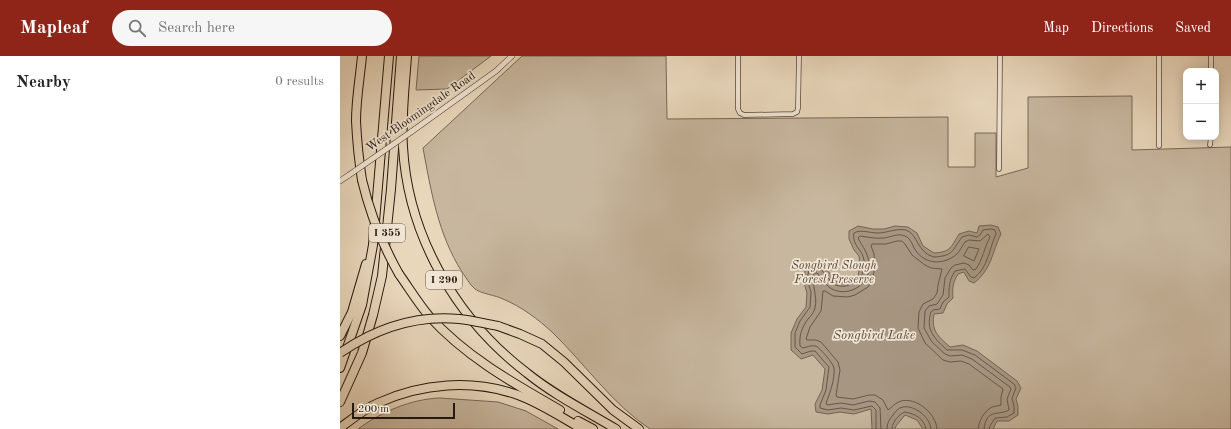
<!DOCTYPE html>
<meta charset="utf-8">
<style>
:root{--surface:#fff;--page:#f6f6f6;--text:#222;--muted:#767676;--line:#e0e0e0;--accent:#8f2418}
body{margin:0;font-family:"Old Standard TT",serif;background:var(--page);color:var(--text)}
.controls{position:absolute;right:12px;top:12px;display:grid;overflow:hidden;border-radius:8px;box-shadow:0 2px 10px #0003}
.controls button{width:36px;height:36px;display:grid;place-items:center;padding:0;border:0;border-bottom:1px solid var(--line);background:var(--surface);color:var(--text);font:20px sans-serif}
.scale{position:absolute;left:12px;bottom:10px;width:103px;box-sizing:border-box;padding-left:4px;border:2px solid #261910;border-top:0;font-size:11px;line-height:14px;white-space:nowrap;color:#261910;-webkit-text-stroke:3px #f1e5d3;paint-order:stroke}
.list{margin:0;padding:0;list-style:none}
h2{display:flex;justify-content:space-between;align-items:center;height:52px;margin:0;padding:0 16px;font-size:17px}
h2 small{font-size:13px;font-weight:400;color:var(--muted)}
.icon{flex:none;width:22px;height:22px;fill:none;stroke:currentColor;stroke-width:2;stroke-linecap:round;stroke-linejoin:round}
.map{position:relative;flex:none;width:891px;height:373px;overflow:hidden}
header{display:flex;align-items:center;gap:24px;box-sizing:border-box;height:56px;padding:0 20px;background:var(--accent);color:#fff}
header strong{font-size:19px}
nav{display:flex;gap:22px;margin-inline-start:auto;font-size:14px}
.search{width:280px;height:36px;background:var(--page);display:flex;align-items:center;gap:10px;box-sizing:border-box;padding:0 14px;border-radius:22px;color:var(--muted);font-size:15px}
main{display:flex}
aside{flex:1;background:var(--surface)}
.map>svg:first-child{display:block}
.green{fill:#c8b79f;stroke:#776858}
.water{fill:#a79682;stroke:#736454}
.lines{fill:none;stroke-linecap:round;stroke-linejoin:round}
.shore{stroke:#665849;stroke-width:1}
.minor-casing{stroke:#57483b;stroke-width:5.5}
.tertiary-casing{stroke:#57483b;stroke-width:6}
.motorway-casing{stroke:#261910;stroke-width:10}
.minor{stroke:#f1e5d3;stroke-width:4}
.tertiary{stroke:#f1e5d3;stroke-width:5}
.motorway{stroke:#e9d7bc;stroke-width:8}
.tertiary-bridge-casing{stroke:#57483b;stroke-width:6;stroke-linecap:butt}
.motorway-bridge-casing{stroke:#261910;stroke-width:10;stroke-linecap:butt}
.tertiary-bridge{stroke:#f1e5d3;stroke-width:5}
.motorway-bridge{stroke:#e9d7bc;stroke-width:8}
.labels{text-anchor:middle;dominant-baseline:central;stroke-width:3.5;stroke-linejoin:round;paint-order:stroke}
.shield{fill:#f1e5d3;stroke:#63564a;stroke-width:1}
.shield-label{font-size:11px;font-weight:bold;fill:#261910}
.street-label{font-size:12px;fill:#261910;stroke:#f1e5d3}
.park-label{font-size:12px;font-style:italic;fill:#57483b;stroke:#f1e5d3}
.water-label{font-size:13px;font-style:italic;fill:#5a4b3e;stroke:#f1e5d3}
</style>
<header>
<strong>Mapleaf</strong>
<div class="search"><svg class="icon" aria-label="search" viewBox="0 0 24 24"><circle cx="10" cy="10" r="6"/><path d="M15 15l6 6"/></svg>Search here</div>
<nav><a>Map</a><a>Directions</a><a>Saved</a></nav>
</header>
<main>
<aside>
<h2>Nearby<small>0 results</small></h2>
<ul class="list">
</ul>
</aside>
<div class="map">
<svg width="891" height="373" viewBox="0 0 891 373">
<rect width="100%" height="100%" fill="#e9d7bc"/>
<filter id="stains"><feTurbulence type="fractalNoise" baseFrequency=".005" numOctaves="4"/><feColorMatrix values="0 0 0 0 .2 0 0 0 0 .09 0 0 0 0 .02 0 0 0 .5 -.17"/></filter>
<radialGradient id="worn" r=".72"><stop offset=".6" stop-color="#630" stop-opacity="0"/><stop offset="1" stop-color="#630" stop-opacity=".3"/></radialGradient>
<g class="green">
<path d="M79,0H151L107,33L76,34Z"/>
<path d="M182,0H326L327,63L608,61V111H635V77H656V121L688,112V41L792,40V94L891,91V373H310C272,348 246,309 213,277C198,263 182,251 163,243C155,239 142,238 135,233C129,228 126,221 122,216C98,178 91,135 83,92Z"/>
<path d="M100,342L158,346L186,355L218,373H18C41,356 71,343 100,342Z"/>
</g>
<path class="water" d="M651,169L658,171L661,178C652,196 652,213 634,227L629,225L624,216L618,218C613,226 612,232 613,242L607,248L603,257L594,258C591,275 598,280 610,291L623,289L637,295L677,325L681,332L676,343L678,350V359L669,365H657L653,373H583L577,364L565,359L556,370L555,373H532L531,353L514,358L500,356L488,358L476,356L475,348L482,334L485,313L473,299L461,303L451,294V277L457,263L466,251L467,237L463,224L466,211L473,206L482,208L496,225L508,227L518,220L520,210L519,200L514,194L509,183V175L518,170L533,173H544L555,170L568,171L577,177L583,190L594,197C611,196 611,191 619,178L629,175L637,177L639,170Z"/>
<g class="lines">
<g class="shore">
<path d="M629,191L639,193L634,205L624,200Z"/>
<path d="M536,373V354L532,350L514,354L501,352L488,354L480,352V349L486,334L489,311L475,295H471L462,298L455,291V277L460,265L470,251L471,236L467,223L469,214L474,211L480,212L493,228C504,233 511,229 520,223C524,216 526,205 522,198C518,191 512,186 514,177C521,173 529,177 538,177C547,177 556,172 566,174C578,178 577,197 594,201C613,200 612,195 622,181L629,179L637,181L640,179L643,174L651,173L655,174L656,178C649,193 648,212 634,222L631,221L625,213L615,215C609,224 609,231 609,241L603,246L600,253L593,254L591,256C585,274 595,283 607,294H622L635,299L674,328L676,332L672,342L674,350V357L667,361L655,362L650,370L649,373"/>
<path d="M541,373L540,352L535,346L529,345L513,349L501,347L487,349L486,347C490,337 495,323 494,312C493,307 480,292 476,290C471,289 467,291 463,292L460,290C459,279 462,271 468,263C471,260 474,256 475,252C478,240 471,228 474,217H477C482,222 486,230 492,233C510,242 531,227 529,208C528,196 523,192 518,182L520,180C528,181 536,183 544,182C551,181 558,177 565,180C572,183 572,190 576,195C586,209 604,209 617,198C620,195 622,190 625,186L629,184L640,185L648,178L650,181C644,192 643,203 636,213L633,214L629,209L624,207L615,209L611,212L605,222L603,239L597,248L589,250L585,255L584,272L592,286L605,298L610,300L622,299L632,303L670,331L671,333L667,343L669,354C659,360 646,352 644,373"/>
<path d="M547,373C547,367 549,364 553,359C556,355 558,352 563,351C575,349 590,361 591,373"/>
<path d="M552,373C552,366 559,358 565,356C575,358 584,362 586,373"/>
<path d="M597,373C596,357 576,341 561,345C555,347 552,351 548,354L543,344L535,339H529L513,343L497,341L496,339L500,314L498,306L481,286L476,284H467L466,283L470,271L481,255L483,235H485L493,240L508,241L515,239L528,231L532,225L535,211L534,198L531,190L532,188H546L557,185H562L565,188L572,199L585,209L591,212L602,213L598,229L597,237L593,243L583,248L579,256L578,272L585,287L603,304L610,306L621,305L629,308L663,333L661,341V349C658,350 655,350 652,351C644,355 639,365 638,373"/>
</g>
<defs>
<g id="minor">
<path d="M398,0V53L400,57L404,59L453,58L457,56L458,52L459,0"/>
<path d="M871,15V0"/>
<path d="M870,89L871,81"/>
<path d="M819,90V0"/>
<path d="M659,113L660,0"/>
</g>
<g id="tertiary">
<path d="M71,76L156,15L172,0"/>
<path d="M0,125L9,119"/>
</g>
<g id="motorway">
<path d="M67,0C65,30 61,60 63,91C68,180 116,263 187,317C214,339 246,355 276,373"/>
<path d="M22,124C19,105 17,85 16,65C16,43 20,22 22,0"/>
<path d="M59,218C69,232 78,247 89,260C126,301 173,327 220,354"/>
<path d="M158,270L180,278L202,288L224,306L273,354L299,373"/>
<path d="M0,280L12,256L26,208"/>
<path d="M0,312L22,249L33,189L49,0"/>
<path d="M0,346L22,297L33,259L42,220L51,133L61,0"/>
<path d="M238,365L253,373"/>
<path d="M0,372C12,363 24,353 38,347C82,327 132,323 178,339C200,347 221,361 242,373"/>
</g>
</defs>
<use href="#minor" class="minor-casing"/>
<use href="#tertiary" class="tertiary-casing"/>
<use href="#motorway" class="motorway-casing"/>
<use href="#minor" class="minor"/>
<use href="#tertiary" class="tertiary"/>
<use href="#motorway" class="motorway"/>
<defs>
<path id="tertiary-bridge" d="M9,119L71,76"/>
<g id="motorway-bridge">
<path d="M22,124C30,158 42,188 59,218"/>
<path d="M0,297C35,273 76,259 119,263C132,264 145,268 158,270"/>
</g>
</defs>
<use href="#tertiary-bridge" class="tertiary-bridge-casing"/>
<use href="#motorway-bridge" class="motorway-bridge-casing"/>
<use href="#tertiary-bridge" class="tertiary-bridge"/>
<use href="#motorway-bridge" class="motorway-bridge"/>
</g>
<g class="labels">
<g class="shield">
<rect x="29" y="168" width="36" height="18" rx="3"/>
<rect x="86" y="215" width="36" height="18" rx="3"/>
</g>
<g class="shield-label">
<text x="47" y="177">I 355</text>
<text x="104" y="224">I 290</text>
</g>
<g class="street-label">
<text transform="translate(81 56) rotate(-35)">West Bloomingdale Road</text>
</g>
<g class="park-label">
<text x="494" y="210">Songbird Slough<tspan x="494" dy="14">Forest Preserve</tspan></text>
</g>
<g class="water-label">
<text x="534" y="279">Songbird Lake</text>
</g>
</g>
<rect width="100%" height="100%" filter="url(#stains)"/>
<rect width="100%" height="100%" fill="url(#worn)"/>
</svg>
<div class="controls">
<button>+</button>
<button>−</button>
</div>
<div class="scale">200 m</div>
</div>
</main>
